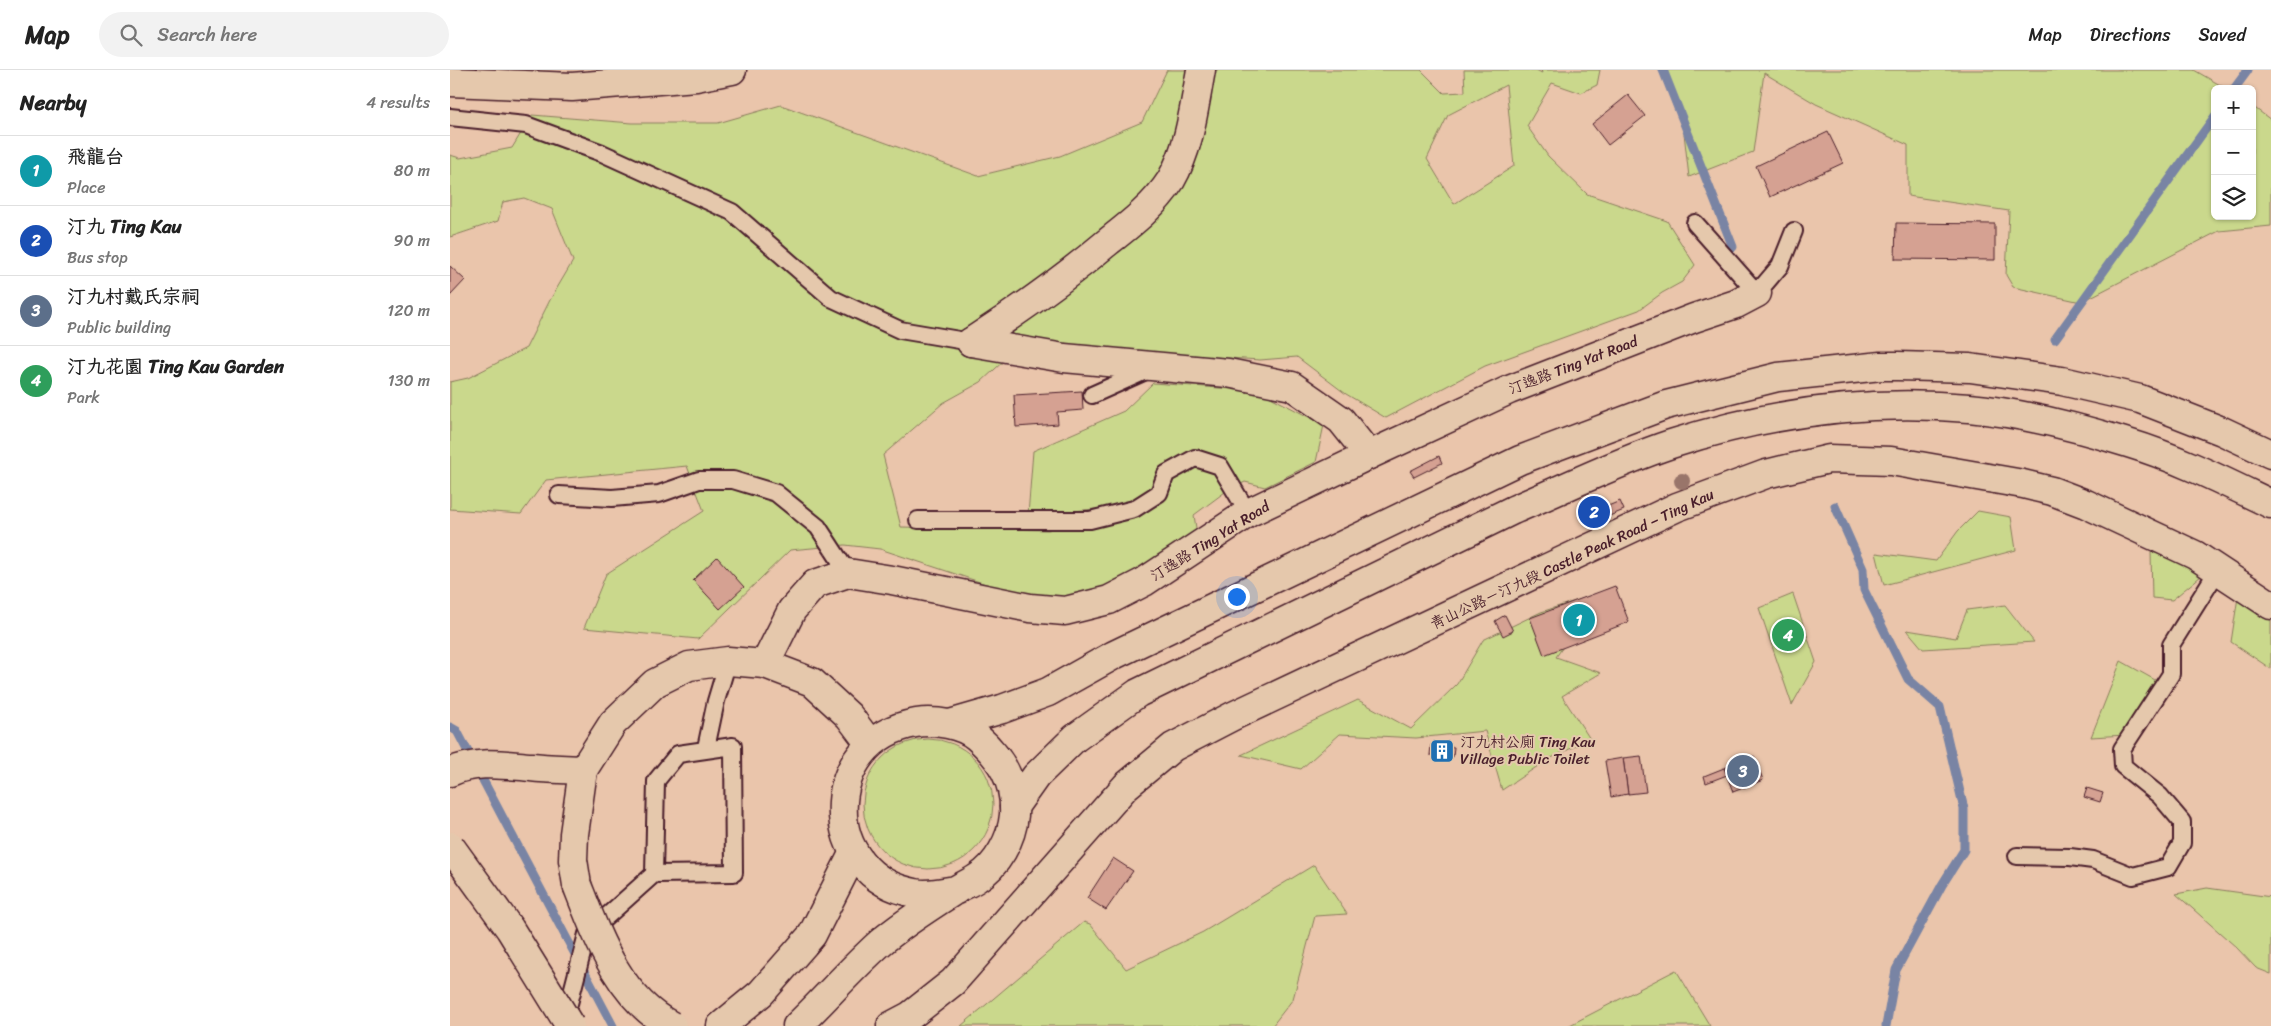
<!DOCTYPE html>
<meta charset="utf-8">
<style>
:root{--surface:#fff;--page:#f2f2f2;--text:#222;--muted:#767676;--line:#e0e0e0;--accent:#7c3aed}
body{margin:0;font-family:Sriracha,"LXGW WenKai TC",sans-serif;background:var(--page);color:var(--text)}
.controls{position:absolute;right:15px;top:15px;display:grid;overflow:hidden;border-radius:8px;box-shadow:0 1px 4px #0004}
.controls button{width:45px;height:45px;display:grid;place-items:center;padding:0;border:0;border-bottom:1px solid var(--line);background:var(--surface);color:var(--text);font:25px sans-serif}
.you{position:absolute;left:786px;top:526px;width:18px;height:18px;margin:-12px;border:4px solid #fff;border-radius:50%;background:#1a73e8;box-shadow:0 0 0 8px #1a73e833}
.badge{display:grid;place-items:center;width:32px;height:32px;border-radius:50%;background:var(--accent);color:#fff;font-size:16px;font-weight:700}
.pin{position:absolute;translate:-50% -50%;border:2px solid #fff;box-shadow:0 1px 5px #0006}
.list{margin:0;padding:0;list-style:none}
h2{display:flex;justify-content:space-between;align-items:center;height:65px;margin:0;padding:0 20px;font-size:21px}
h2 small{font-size:16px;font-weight:400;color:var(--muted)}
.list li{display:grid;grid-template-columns:32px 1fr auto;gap:15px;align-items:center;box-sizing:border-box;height:70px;padding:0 20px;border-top:1px solid var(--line)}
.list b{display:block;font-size:19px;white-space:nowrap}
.list p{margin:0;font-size:16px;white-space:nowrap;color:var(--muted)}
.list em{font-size:16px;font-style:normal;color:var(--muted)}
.icon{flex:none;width:28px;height:28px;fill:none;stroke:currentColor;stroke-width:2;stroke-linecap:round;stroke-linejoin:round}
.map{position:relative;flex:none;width:1821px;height:956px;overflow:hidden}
header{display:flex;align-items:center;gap:30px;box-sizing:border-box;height:70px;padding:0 25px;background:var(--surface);border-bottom:1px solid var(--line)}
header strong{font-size:24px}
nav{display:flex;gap:28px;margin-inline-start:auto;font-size:18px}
.search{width:350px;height:45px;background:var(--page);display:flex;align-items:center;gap:12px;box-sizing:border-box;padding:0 18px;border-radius:28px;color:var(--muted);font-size:19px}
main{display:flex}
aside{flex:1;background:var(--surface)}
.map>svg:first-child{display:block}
.green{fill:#cad88c;stroke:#8a7c5c;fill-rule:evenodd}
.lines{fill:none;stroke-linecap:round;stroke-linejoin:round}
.stream{stroke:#7984a4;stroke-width:9}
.building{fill:#d5a192;stroke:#4a1f2b}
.service-casing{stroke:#4a1f2b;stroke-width:20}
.minor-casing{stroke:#4a1f2b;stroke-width:31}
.primary-casing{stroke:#4a1f2b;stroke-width:31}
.motorway-casing{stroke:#4a1f2b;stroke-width:31}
.service{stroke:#e5c8ac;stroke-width:16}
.minor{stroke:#e5c8ac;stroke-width:28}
.primary{stroke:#e5c8ac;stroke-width:28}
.motorway{stroke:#e5c8ac;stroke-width:28}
.minor-bridge-casing{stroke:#4a1f2b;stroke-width:31;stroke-linecap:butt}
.motorway-bridge-casing{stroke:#4a1f2b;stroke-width:31;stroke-linecap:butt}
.minor-bridge{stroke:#e5c8ac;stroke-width:28}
.motorway-bridge{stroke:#e5c8ac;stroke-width:28}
.tree{fill:#99746a}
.labels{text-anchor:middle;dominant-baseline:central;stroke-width:4;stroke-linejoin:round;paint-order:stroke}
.street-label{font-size:15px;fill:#4a1f2b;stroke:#e5c8ac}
.poi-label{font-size:15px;fill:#4a1f2b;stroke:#e5c8ac;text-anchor:start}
</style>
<header>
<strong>Map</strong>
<div class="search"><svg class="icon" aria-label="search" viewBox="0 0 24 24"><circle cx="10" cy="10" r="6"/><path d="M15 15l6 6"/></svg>Search here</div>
<nav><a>Map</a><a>Directions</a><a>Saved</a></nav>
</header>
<main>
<aside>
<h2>Nearby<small>4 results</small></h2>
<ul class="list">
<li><span class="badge" style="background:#0f9aa8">1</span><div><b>飛龍台</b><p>Place</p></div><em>80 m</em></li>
<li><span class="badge" style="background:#1a4fb4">2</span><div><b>汀九 Ting Kau</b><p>Bus stop</p></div><em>90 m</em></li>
<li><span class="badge" style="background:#5c6f8a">3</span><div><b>汀九村戴氏宗祠</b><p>Public building</p></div><em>120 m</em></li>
<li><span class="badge" style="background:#2e9e5b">4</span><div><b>汀九花園 Ting Kau Garden</b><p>Park</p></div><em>130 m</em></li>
</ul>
</aside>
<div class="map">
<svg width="1821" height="956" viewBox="0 0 1821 956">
<rect width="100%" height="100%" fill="#eac5ab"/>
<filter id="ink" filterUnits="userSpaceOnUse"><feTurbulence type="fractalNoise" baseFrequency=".02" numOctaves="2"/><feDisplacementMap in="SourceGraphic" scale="10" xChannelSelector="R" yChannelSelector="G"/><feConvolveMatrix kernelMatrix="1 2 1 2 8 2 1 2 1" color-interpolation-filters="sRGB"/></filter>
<g filter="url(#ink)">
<g class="green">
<path d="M717,0H971L994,23L1015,22L1014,0H1086L1092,3L1091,0H1150L1147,15L1131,23L1102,13L1077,56L1098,86L1137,124L1217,151L1245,195L1232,212L1212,223L1189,240L1035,296L936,348L896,324L847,287L810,290L571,275L531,312L493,333L433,385L451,457L598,460L690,442L667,437L578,445L583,381L674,341L703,313L809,321L874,355L866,392L815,417L795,412L775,422L744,445L748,471L680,510L624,528L575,527L430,479L395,475L340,480L248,569L134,558L156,504L254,441L237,396L96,410L71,444L0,439V312L18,308L76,278L100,230L123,191L102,139L74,128L53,132L48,151L0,167V85L10,88L62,78L82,45L182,53H268L331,35L528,106L610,86L692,52ZM1056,15L1064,96L1004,134L977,89L998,45Z"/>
<path d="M1215,0H1744L1777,19H1765V146H1802V36L1821,50V156L1769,161L1631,232L1563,217L1556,205L1559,141L1458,126V75L1366,34L1314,3L1303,82L1239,107L1231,37Z"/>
<path d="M1528,441L1561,447L1566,480L1434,515L1426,483L1486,491L1508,461Z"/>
<path d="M1701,482L1726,489L1751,506L1722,530L1702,528Z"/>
<path d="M1821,519V599L1781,572L1788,527Z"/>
<path d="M1150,523L1106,587L1151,603L1112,626L1140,669L1097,690L1052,720L1035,661L966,668L890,664L851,699L791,685L908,630L961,659L1007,614L1033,570L1091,542Z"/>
<path d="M1343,524L1366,592L1342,635L1309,538Z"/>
<path d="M1555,535L1584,572L1473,579L1457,560L1506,568L1517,540Z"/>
<path d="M1671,591L1714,615L1676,665L1641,667Z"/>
<circle cx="478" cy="734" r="65"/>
<path d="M864,795L897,844L865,846L843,929L822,956H511L634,852L640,854L676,899L753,862Z"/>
<path d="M1757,818L1821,827V904L1806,898L1786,877L1726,824Z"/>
<path d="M1226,900L1260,956H1118Z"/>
</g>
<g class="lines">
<g class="stream">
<path d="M1213,0L1283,177"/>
<path d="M1784,19L1798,0"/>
<path d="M1605,269L1765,46"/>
<path d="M1385,436L1413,499L1414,520L1458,609L1490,637L1514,739V780L1492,815L1446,900L1436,956"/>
<path d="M0,657L7,661L163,956"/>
</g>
</g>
<g class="building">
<path d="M1178,25L1195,46L1158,75L1142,54Z"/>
<path d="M1378,62L1393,93L1320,127L1306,96Z"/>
<path d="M1446,153L1545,154V190L1445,189Z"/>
<path d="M0,196L15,210L0,226Z"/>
<path d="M632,321L633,340L607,342L608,354L566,357L564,325Z"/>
<path d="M989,386L992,393L964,407L960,401Z"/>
<path d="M1170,431L1174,440L1147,451L1144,442Z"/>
<path d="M267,487L294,517L270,539L243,510Z"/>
<path d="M1165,516L1179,552L1094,585L1080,548Z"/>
<path d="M1055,545L1063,561L1053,566L1045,551Z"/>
<path d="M981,675L1004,677L1003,687L980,685Z"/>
<path d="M1191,686L1196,722L1178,724L1173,688Z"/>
<path d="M1304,686L1313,710L1283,722L1274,698Z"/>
<path d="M1173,688L1178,724L1161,727L1155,691Z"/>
<path d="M1274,698L1277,705L1256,713L1254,706Z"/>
<path d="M1637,718L1653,723L1650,732L1634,727Z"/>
<path d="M663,788L683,801L656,840L637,828Z"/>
</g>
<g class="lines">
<defs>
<g id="service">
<path d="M0,47L76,55L152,83L282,142L381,228L450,260L521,272"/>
<path d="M1245,153L1307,223L1330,196L1344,161"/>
<path d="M642,325L700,299"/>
<path d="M109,425L162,428L209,424L249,410H283L326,423L368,457L398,503"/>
<path d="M468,450H640L684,439L709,423L716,404L745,388L770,396L798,443"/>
<path d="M256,678L266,631L278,591"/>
<path d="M1567,786L1620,787L1643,790L1683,806L1718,797L1732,773V752L1710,726L1673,696L1672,679L1721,604V575L1768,500"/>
<path d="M115,949L137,864L204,804L284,803L283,676L228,684L206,711L204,804"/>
</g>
<g id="minor">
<path d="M521,272L614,288L778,303L842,316L891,350L919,385"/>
<path d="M521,272C569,241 615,208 659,171C682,153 705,135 721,110C740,77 744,37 751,0"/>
<path d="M315,594L342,540L365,514L398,503L442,510L580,538L615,541L659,530L694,512L798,443L919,385L1059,320L1244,248L1286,234L1307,223"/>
<path d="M0,702C27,690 53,695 81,697C98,699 116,699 133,700"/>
<path d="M127,815L123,790L124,764L133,700L163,653L205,613L239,596L278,591L315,594L362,612L399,646L420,674"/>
<path d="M441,956L460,946L503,912L676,716L723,677L783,646L1227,437L1316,404L1379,389L1441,391L1573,414L1602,421L1636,434L1745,485L1821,535"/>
</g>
<g id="primary">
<path d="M500,654L552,639L598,622L664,585L1070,390L1216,335L1328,307L1431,296H1448L1520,298L1612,311L1690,329L1772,361L1821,384"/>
<path d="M564,737L586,706L625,668L688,623L1063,440C1115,418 1167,392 1221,374C1317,343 1419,329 1519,338C1572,343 1627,357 1678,373C1728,388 1775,412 1821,434"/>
<path d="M271,956L311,923L362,865L404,782"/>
<path d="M347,956C375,929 401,899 430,873C452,854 479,837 504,821C511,816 520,813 527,808C547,796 562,769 564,745C566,712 551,688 527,667C512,654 485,650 466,653C369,670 368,806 465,823C478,826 493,822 506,820"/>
</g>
<path id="motorway" d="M0,12L122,17L246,7L282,0"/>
</defs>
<use href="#service" class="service-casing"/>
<use href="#minor" class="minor-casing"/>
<use href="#primary" class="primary-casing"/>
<use href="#motorway" class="motorway-casing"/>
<use href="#service" class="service"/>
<use href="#minor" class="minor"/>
<use href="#primary" class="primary"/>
<use href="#motorway" class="motorway"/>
<defs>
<path id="minor-bridge" d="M127,815C147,866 169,929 222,956"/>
<path id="motorway-bridge" d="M0,776L60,859L120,956"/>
</defs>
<use href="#minor-bridge" class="minor-bridge-casing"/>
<use href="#motorway-bridge" class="motorway-bridge-casing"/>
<use href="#minor-bridge" class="minor-bridge"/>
<use href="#motorway-bridge" class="motorway-bridge"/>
</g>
<circle class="tree" cx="1232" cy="411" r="8"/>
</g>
<defs>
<symbol id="building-square" viewBox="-11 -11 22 22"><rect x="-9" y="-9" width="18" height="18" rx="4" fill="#1f6fb2" stroke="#e5c8ac"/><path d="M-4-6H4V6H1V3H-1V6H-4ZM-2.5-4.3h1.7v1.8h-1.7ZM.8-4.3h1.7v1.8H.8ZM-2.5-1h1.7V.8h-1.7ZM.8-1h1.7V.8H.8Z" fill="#fff"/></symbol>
</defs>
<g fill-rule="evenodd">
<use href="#building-square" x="978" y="667" width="28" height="28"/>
</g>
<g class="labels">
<g class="street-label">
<text transform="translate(1123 295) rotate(-21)">汀逸路 Ting Yat Road</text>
<text transform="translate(760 471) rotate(-32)">汀逸路 Ting Yat Road</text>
<text transform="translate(1122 489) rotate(-25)">青山公路－汀九段 Castle Peak Road – Ting Kau</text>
</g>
<g class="poi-label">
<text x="1010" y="672">汀九村公廁 Ting Kau<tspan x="1010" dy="17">Village Public Toilet</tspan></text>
</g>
</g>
</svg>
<div class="controls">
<button>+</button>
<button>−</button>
<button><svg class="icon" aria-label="layers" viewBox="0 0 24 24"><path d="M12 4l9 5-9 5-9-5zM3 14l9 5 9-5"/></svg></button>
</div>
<div class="you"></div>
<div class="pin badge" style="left:1129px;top:550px;background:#0f9aa8">1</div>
<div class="pin badge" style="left:1144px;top:442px;background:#1a4fb4">2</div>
<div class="pin badge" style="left:1293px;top:701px;background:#5c6f8a">3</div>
<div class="pin badge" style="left:1338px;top:565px;background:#2e9e5b">4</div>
</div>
</main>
